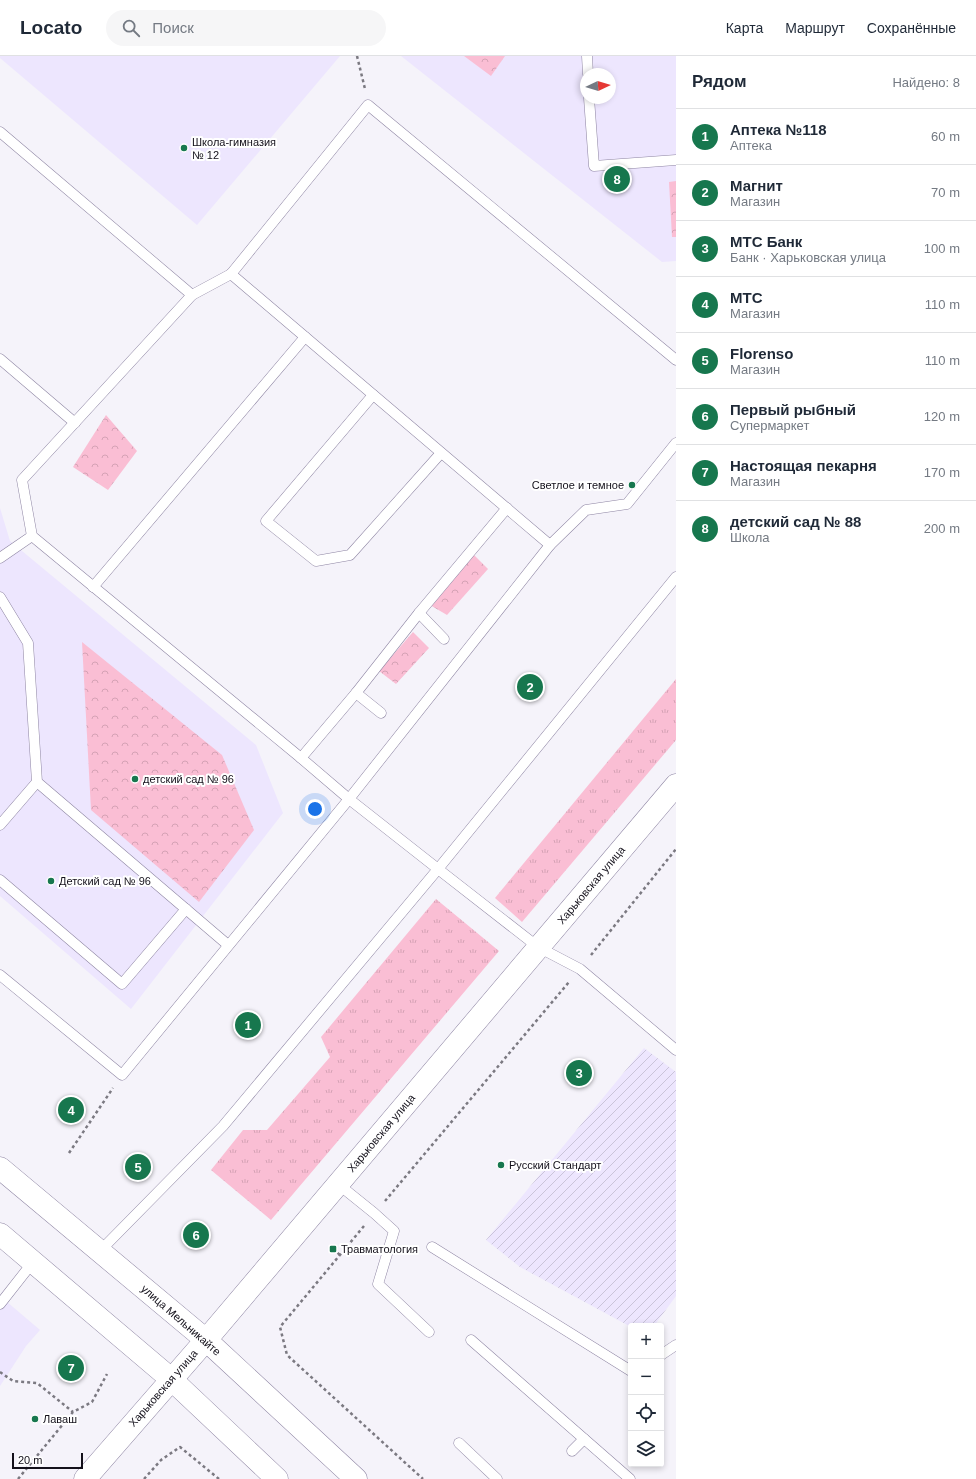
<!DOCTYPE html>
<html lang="ru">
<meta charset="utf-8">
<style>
:root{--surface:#fff;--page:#f6f6f7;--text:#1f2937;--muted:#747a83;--line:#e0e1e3;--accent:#17774e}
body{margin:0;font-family:Helvetica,sans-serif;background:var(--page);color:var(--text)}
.controls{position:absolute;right:12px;bottom:12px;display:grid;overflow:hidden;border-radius:4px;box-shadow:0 2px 6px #0003}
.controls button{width:36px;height:36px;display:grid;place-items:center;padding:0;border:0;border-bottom:1px solid var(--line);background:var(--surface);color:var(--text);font:20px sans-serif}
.compass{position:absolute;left:580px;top:12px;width:36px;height:36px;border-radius:50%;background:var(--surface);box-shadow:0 2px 6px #0003;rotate:86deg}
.scale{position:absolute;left:12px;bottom:10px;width:71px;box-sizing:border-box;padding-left:4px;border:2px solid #13101a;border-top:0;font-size:11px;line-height:14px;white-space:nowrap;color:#13101a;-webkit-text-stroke:3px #fff;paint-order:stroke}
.you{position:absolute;left:315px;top:753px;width:14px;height:14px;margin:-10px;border:3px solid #fff;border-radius:50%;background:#1a73e8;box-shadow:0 0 0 6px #1a73e833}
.badge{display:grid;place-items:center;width:26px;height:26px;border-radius:50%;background:var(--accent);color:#fff;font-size:13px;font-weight:700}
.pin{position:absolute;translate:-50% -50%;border:2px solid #fff;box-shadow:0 1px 4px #0006}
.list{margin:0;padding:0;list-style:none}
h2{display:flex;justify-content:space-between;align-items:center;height:52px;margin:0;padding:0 16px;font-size:17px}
h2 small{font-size:13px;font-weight:400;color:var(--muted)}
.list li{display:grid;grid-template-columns:26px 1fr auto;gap:12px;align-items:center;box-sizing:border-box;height:56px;padding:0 16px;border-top:1px solid var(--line)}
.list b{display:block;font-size:15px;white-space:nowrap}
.list p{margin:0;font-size:13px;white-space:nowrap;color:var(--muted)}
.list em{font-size:13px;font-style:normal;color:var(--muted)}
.icon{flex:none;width:22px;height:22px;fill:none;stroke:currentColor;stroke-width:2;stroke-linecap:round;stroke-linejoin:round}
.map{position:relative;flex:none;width:676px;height:1423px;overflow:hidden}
header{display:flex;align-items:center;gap:24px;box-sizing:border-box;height:56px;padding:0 20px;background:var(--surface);border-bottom:1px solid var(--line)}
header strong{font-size:19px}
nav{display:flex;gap:22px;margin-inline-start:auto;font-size:14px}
.search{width:280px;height:36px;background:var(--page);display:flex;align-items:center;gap:10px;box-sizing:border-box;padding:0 14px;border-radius:22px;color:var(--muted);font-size:15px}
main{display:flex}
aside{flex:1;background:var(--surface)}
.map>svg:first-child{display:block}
.built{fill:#ede6fe;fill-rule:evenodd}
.industrial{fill:url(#industrial-furrows)}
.grass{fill:url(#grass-tufts)}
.park{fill:url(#park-crowns)}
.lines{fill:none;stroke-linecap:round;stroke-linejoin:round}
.service-casing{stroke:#8e85a3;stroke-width:11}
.tertiary-casing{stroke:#8e85a3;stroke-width:23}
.secondary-casing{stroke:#8e85a3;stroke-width:23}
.path{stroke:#7b7981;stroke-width:2.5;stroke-dasharray:3 3;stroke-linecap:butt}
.service{stroke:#fff;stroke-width:10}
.tertiary{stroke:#fff;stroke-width:22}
.secondary{stroke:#fff;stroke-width:22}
.poi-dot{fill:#17774e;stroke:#fff;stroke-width:1.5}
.labels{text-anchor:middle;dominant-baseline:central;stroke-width:4;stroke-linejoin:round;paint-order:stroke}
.poi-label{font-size:11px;fill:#13101a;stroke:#fff;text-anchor:start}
.street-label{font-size:11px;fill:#13101a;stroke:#fff}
</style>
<header>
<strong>Locato</strong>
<div class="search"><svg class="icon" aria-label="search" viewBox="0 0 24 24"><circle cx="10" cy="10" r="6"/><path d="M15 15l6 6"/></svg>Поиск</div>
<nav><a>Карта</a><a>Маршрут</a><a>Сохранённые</a></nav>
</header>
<main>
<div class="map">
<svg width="676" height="1423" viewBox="0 0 676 1423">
<defs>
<pattern id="industrial-furrows" width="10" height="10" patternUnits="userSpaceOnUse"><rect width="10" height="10" fill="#ede6fe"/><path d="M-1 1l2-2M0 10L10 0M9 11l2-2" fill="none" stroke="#cac4d9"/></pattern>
<pattern id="grass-tufts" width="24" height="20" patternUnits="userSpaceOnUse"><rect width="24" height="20" fill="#fabed4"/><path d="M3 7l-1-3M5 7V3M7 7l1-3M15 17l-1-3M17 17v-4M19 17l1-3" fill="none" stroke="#d5a2b5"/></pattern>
<pattern id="park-crowns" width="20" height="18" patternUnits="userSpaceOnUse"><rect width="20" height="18" fill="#fabed4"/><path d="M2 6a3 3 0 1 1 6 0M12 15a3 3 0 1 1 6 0" fill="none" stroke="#d5a2b5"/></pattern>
</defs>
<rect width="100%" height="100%" fill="#f5f3fa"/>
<g class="built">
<path d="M0,0H340L197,169L0,2Z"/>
<path d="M401,0H676V205L662,206ZM586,18H610V42H586Z"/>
<path d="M0,452L10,485L256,689L283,757L131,953L0,840Z"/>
<path d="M0,1240L40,1274L26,1290L0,1330Z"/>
</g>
<path class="industrial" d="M644,992L676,1016V1240L654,1270L631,1271L520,1211L486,1184Z"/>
<g class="grass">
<path d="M676,623V684L522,866L495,842Z"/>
<path d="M436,843L499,895L271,1164L211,1114L243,1074H267L330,1001L321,981Z"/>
</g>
<g class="park">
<path d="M464,0H505L491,20Z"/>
<path d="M676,125V181H672L669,126Z"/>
<path d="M106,359L137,395L108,434L73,411Z"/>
<path d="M474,499L488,513L447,559L430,549Z"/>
<path d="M413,576L429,592L396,628L379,615Z"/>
<path d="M82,586L222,699L254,774L199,846L91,754Z"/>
</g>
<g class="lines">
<defs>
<g id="service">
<path d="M587,0L588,18"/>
<path d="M589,42L594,110L676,104"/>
<path d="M0,76L192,239"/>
<path d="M231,218L368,49L676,304"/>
<path d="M0,303L75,367"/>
<path d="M373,339L266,465L316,505L350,499L441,397"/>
<path d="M676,387L627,448L586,454L550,489L231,218L192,239L22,424L32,480L301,702L349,743L438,813L538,891L580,913L676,994"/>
<path d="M0,502L32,480"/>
<path d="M93,531L305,281"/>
<path d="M0,541L28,587L37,726L228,889"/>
<path d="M419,557L444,583"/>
<path d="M381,657L356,637L419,557L507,452"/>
<path d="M301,702L356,637"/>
<path d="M0,769L37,726"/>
<path d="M0,824L122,928L186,853"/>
<path d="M0,919L122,1019L349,743L550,489"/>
<path d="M338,1128L374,1157L394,1175L378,1228L429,1276"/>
<path d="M432,1191L631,1315"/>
<path d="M100,1195L223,1070L438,813L676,521"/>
<path d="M0,1248L33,1206"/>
<path d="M471,1284L630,1423"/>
<path d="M661,1299L676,1289"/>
<path d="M459,1387L497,1423"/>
<path d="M572,1395L584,1383"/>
</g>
<path id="tertiary" d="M85,1423L206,1284L676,729"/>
<g id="secondary">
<path d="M0,1112L206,1284L356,1423"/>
<path d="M0,1178L171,1323L277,1423"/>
</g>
</defs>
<use href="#service" class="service-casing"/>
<use href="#tertiary" class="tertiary-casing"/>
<use href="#secondary" class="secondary-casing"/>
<g class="path">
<path d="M357,0L365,33"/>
<path d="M591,899L676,793"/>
<path d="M69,1097L113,1032"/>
<path d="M385,1145L569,926"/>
<path d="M364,1170L280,1271L287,1299L423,1423"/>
<path d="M333,1193L340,1199"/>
<path d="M0,1316L13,1325L37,1327L73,1356"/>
<path d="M18,1423L73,1356L92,1346L107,1318"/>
<path d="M144,1423L161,1404L180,1391L219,1423"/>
</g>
<use href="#service" class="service"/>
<use href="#tertiary" class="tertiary"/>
<use href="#secondary" class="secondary"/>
</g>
<g class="poi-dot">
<circle cx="184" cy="92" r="4"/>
<circle cx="632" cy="429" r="4"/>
<circle cx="135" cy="723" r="4"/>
<circle cx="51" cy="825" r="4"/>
<circle cx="501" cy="1109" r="4"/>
<rect x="329" y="1189" width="8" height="8" rx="2"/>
<circle cx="35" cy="1363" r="4"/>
</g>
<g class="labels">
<g class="poi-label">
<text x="192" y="86">Школа-гимназия<tspan x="192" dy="13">№ 12</tspan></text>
<text x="624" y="429" text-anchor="end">Светлое и темное</text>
<text x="143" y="723">детский сад № 96</text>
<text x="59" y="825">Детский сад № 96</text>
<text x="509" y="1109">Русский Стандарт</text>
<text x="341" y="1193">Травматология</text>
<text x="43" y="1363">Лаваш</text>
</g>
<g class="street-label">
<text transform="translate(591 829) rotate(-50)">Харьковская улица</text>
<text transform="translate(381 1077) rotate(-50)">Харьковская улица</text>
<text transform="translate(181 1264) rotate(41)">улица Мельникайте</text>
<text transform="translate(163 1332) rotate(-49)">Харьковская улица</text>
</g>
</g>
</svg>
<div class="controls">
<button>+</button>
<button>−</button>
<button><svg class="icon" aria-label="locate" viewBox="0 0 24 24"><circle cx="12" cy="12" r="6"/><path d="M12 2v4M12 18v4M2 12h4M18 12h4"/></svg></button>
<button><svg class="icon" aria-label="layers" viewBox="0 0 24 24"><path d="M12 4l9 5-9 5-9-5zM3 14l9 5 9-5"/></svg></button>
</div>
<svg class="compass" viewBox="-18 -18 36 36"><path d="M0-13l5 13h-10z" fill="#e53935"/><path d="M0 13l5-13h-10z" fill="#747a83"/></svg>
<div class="scale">20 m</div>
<div class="you"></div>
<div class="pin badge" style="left:248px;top:969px">1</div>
<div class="pin badge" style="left:530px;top:631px">2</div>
<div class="pin badge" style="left:579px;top:1017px">3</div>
<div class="pin badge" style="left:71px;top:1054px">4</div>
<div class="pin badge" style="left:138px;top:1111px">5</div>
<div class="pin badge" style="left:196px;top:1179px">6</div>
<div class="pin badge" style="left:71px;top:1312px">7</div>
<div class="pin badge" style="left:617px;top:123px">8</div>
</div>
<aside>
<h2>Рядом<small>Найдено: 8</small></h2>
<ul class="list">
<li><span class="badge">1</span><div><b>Аптека №118</b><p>Аптека</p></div><em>60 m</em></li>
<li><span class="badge">2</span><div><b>Магнит</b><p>Магазин</p></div><em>70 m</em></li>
<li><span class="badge">3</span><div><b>МТС Банк</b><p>Банк · Харьковская улица</p></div><em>100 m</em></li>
<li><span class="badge">4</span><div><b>МТС</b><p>Магазин</p></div><em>110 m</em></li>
<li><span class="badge">5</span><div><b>Florenso</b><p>Магазин</p></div><em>110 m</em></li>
<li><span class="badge">6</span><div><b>Первый рыбный</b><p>Супермаркет</p></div><em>120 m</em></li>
<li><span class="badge">7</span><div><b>Настоящая пекарня</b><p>Магазин</p></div><em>170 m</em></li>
<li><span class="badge">8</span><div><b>детский сад № 88</b><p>Школа</p></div><em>200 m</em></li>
</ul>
</aside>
</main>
